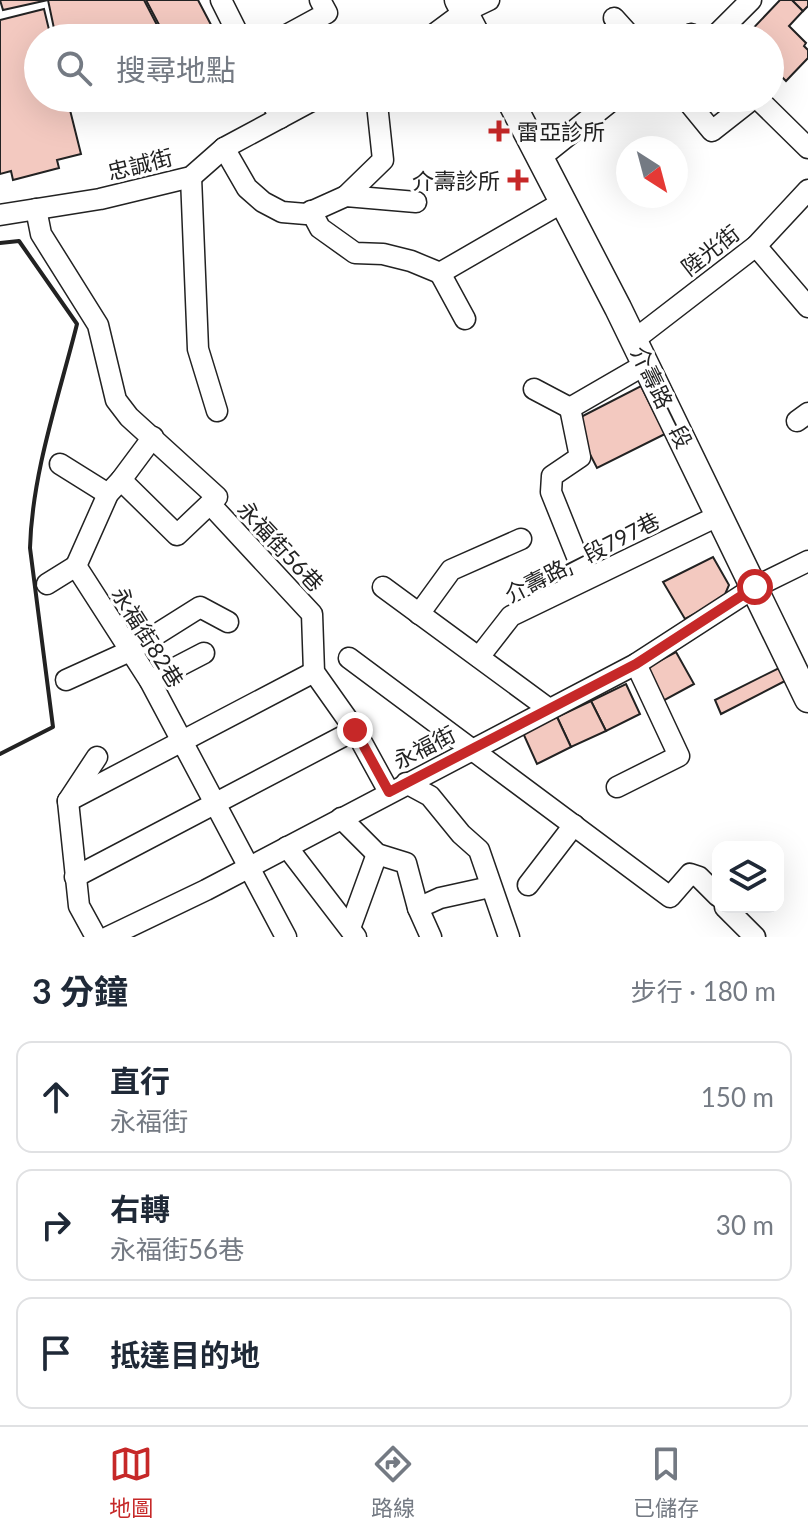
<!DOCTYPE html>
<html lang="zh-TW">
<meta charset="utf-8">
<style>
:root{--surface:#fff;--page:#f2f2f3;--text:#1f2937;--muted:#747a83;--line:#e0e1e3;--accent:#c62828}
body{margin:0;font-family:Lato,"Noto Sans TC",sans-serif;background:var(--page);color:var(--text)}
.controls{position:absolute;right:24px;bottom:24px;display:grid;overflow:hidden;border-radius:16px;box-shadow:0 8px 32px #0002}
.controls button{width:72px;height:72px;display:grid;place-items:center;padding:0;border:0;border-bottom:2px solid var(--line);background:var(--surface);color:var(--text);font:40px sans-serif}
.compass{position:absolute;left:616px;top:136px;width:72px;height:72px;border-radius:50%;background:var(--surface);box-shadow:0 8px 32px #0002;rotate:144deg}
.stop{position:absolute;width:24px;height:24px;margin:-18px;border:6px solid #c62828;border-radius:50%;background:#fff}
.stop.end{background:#c62828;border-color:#fff;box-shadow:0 2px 8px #0008}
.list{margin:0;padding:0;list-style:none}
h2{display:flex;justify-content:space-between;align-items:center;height:104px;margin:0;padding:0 32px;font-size:34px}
h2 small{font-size:26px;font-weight:400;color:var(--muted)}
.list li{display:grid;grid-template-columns:52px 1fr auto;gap:24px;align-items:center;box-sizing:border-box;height:112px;margin:0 16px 16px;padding:0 16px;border:2px solid var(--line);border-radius:16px}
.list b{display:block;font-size:30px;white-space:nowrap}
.list p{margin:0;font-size:26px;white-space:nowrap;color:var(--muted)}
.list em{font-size:26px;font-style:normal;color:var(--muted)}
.icon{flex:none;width:44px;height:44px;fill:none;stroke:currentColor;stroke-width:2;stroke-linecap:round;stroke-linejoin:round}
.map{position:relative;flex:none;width:808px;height:937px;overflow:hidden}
.search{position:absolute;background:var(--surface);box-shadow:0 8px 32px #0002;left:24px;right:24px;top:24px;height:88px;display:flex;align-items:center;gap:20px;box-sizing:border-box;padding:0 28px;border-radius:44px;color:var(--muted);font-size:30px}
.sheet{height:488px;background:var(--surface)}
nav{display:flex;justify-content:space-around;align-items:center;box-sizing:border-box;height:112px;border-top:2px solid var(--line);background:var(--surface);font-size:22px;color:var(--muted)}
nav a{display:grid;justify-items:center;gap:4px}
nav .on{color:var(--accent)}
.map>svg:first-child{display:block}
.building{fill:#f3c9c0;stroke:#222;stroke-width:2}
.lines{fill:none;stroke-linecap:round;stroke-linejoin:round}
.minor-casing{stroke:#222;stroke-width:23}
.major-casing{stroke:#222;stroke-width:29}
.minor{stroke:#fff;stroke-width:20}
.major{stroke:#fff;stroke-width:26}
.wall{stroke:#222;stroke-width:4}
.route{stroke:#c62828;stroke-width:10}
.poi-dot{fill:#c62828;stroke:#fff;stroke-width:3}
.labels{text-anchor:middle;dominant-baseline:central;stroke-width:6;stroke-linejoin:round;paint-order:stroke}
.poi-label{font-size:22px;fill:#222;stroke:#fff;text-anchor:start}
.street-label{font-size:22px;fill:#222;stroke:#fff}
</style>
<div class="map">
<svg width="808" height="937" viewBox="0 0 808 937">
<rect width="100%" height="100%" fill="#fff"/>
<g class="building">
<path d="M0,0H144L157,25L113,38H56L48,0L3,10Z"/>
<path d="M146,0H198L218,38H166Z"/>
<path d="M780,0H792L803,11L789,26L806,43L804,46L808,50V58L786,81L778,73L774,76L770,73V38H744Z"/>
<path d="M792,0H808V6L803,11Z"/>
<path d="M44,9L51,38H38V98H67L81,154L57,160L59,168L13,180L11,171L0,174V20Z"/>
<path d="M641,386L665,434L597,468L573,421Z"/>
<path d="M713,557L729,585L723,599L685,619L663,582Z"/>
<path d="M676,652L694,684L661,702L644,669Z"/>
<path d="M779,668L785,681L721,714L715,700Z"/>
<path d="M626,684L640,714L606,731L591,701Z"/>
<path d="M591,701L606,731L571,747L557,717Z"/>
<path d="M557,717L571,747L537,764L523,733Z"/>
</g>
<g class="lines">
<defs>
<g id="minor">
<path d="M221,0L240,38"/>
<path d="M614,18L632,38"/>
<path d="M281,38L327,13L320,0"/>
<path d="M429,38L464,12L489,0"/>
<path d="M686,38L691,34L695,38"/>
<path d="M713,38L751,0"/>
<path d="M270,98L280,118"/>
<path d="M685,98L712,131L754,98"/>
<path d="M757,98L808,148"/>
<path d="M224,148L247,188L263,202L282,212L306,214L346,196L416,202"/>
<path d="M540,158L615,98"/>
<path d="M191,177L198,349L217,411"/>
<path d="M346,196L383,160L377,104"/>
<path d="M36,209L41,234L98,325L116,400L129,417L217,497L177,535L121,480"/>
<path d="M311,211L320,228L355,253L383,254L411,261L440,273L563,202"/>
<path d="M0,215L100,199L191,177L224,148L317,98"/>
<path d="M756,246L808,307"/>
<path d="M440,273L465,319"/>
<path d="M634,340L756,246L808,190"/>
<path d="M534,389L570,408"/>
<path d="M797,421L808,413"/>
<path d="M60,464L108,494"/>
<path d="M210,504L312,614L314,672L355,730L389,792"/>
<path d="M76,566L150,681L286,937"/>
<path d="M76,566L108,494L121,480L153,437"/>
<path d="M586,579L551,492L552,476L580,457L570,408L646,364"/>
<path d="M47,584L76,566"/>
<path d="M383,587L549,709"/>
<path d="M419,614L451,570L521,539"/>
<path d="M479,657L511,616L720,515"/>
<path d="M349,658L670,897L690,874L699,877L718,896"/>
<path d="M66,680L130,651L200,607L228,622"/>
<path d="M150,681L204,653"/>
<path d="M406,783L430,796L461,834L479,850L509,937"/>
<path d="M617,787L679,756L636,664"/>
<path d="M68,801L314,672"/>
<path d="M341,818L377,854L406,863L418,908L431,937"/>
<path d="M287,847L356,937"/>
<path d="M75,877L355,730"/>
<path d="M528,885L574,825"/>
<path d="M725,907L755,937"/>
<path d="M418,908L440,898L490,887"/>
<path d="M350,928L377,854"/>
<path d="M96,937L79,906L68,801L97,757"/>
<path d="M108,937L206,890L636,664L755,587L808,561"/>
</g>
<g id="major">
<path d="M458,0L478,38"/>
<path d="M509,98L618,308L808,699"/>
</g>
</defs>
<use href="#minor" class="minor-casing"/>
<use href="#major" class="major-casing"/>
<use href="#minor" class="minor"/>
<use href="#major" class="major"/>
<path class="wall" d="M0,243L19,241L77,324C59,396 32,473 30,548L53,727L0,754"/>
</g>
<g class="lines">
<path class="route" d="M355,730L389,792L636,664L755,587"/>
</g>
<g class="poi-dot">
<path d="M495 119h8v8h8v8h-8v8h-8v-8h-8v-8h8z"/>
<path d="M514 168h8v8h8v8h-8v8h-8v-8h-8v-8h8z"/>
</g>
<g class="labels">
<g class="poi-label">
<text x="517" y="131">雷亞診所</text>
<text x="500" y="180" text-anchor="end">介壽診所</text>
</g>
<g class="street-label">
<text transform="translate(140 164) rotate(-14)">忠誠街</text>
<text transform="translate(710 250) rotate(-38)">陸光街</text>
<text transform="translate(662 397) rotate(64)">介壽路一段</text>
<text transform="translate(281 546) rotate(47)">永福街56巷</text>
<text transform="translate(582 557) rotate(-27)">介壽路一段797巷</text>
<text transform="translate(148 637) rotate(58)">永福街82巷</text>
<text transform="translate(424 747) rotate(-27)">永福街</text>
</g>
</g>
</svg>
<div class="controls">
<button><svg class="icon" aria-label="layers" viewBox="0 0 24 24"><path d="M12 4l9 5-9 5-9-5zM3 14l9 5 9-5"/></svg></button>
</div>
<svg class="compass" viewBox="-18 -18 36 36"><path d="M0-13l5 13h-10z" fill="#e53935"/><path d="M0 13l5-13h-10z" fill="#747a83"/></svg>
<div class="stop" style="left:755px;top:587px"></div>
<div class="stop end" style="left:355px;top:730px"></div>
<div class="search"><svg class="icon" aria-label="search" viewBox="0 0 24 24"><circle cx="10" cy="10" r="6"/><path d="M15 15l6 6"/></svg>搜尋地點</div>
</div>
<section class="sheet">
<h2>3 分鐘<small>步行 · 180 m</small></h2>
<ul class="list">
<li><svg class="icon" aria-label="ahead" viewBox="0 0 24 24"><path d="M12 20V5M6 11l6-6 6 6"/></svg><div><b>直行</b><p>永福街</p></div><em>150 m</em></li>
<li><svg class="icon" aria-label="right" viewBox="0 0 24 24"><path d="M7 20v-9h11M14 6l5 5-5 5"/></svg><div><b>右轉</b><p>永福街56巷</p></div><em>30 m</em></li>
<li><svg class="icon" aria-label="arrive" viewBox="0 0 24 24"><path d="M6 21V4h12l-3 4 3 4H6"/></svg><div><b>抵達目的地</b></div></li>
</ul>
</section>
<nav>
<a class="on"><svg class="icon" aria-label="map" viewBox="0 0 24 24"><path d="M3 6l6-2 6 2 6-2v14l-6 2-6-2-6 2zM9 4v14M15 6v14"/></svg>地圖</a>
<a><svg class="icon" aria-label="directions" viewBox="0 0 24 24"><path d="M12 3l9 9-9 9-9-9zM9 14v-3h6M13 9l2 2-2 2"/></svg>路線</a>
<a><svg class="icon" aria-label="saved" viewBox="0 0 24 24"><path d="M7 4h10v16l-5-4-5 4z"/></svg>已儲存</a>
</nav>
